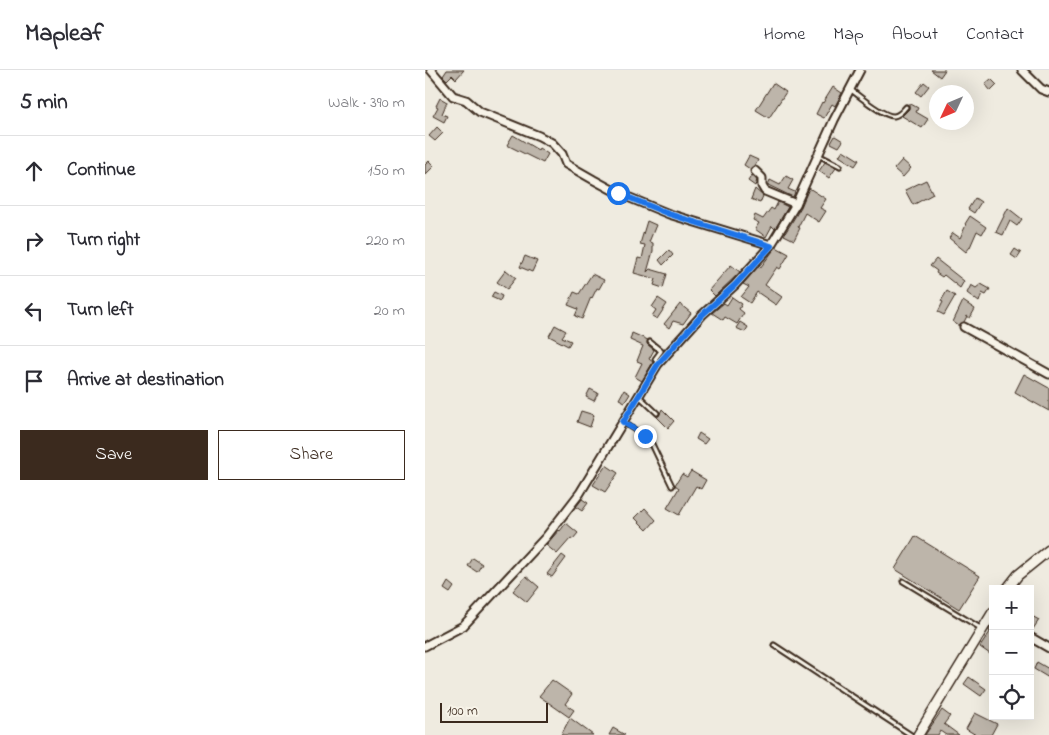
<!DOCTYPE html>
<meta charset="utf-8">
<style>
:root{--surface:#fff;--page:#f7f7f7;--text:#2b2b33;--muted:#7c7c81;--line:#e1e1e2;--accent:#3b2a1e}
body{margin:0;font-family:"Indie Flower",sans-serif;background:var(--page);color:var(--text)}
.controls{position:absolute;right:15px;bottom:15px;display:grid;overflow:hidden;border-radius:0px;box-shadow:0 5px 20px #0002}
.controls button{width:45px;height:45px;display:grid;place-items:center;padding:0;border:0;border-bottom:1px solid var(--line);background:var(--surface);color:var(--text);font:25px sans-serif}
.compass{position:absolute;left:504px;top:15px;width:45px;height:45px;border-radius:50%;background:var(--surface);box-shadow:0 5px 20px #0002;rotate:226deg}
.scale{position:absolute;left:15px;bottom:12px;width:108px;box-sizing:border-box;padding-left:5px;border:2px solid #3b2a1e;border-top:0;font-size:14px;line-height:18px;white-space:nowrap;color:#3b2a1e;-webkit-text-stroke:4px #f7f3e8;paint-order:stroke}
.stop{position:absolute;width:15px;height:15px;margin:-11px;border:4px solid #1a73e8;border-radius:50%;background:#fff}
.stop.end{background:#1a73e8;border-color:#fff;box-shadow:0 1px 5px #0008}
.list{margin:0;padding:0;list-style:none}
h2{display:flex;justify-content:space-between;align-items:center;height:65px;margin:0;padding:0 20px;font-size:21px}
h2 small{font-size:16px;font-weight:400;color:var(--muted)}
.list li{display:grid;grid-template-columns:32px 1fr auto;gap:15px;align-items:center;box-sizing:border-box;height:70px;padding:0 20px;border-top:1px solid var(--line)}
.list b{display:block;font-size:19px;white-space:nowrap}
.list em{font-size:16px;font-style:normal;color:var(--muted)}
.actions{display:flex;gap:10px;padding:15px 20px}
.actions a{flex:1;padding:11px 0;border:1px solid var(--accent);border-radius:0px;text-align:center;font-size:18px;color:var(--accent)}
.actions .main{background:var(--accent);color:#fff}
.icon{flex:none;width:28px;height:28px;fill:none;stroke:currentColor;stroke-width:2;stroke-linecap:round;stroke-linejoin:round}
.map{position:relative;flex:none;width:624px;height:665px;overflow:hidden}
header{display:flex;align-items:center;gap:30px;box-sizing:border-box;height:70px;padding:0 25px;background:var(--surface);border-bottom:1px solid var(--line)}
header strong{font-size:24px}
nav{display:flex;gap:28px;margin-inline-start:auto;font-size:18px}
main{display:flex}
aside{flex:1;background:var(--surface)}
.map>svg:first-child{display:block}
.building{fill:#bdb5aa;stroke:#3b2a1e}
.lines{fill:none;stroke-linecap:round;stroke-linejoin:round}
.service-casing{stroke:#3b2a1e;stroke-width:7}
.minor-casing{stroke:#3b2a1e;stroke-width:11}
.tertiary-casing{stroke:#3b2a1e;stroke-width:12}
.service{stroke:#f7f3e8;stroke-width:3}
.minor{stroke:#f7f3e8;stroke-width:7}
.tertiary{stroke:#f7f3e8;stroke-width:9}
.route{stroke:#1a73e8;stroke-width:6}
</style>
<header>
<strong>Mapleaf</strong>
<nav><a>Home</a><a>Map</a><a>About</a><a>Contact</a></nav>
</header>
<main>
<aside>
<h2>5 min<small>Walk · 390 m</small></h2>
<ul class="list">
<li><svg class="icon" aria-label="ahead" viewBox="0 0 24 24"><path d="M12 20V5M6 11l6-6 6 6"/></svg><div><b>Continue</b></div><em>150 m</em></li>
<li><svg class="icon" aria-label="right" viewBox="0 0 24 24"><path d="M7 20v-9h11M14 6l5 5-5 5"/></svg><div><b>Turn right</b></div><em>220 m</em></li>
<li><svg class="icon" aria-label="left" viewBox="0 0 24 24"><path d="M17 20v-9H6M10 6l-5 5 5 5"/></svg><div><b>Turn left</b></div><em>20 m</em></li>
<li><svg class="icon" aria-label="arrive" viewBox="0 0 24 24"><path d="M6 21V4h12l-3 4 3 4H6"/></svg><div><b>Arrive at destination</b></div></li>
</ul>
<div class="actions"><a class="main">Save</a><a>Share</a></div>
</aside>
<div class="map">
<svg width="624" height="665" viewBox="0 0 624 665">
<rect width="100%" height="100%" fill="#efebe0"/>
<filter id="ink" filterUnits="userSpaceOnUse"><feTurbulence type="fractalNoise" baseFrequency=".02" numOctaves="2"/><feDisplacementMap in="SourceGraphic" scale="10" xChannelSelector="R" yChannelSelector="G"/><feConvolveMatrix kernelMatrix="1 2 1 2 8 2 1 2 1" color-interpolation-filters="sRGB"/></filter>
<g filter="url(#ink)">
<g class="building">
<path d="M22,0H39L31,9L27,5L22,10L18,6Z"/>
<path d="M506,0H520L515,7Z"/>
<path d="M566,9L572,15L566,21L560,14Z"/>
<path d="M499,12L504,16L496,26L491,22Z"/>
<path d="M348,13L361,22L344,48L331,40Z"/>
<path d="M408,17L417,23L410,36L407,34L399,48L391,44L397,32L398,33Z"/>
<path d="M15,28L22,32L17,44L22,46L19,52L8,46L13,37L11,36Z"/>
<path d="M484,33L493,38L491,42L503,49L497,58L477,46L484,39Z"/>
<path d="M12,57L18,63L10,71L4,66Z"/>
<path d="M88,65L113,80L114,78L123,84L118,93L82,75Z"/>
<path d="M410,66L418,71L414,77L406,73Z"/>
<path d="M418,80L434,90L430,96L414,86Z"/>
<path d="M324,86L333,90L330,96L325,99L319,95Z"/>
<path d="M477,90L486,98L478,107L469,99Z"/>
<path d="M4,91L9,96L0,105V95Z"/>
<path d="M400,92L411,98L404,108L394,101Z"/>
<path d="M327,105L332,110L330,116L323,111Z"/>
<path d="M361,106L368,110L363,119L370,122L368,127L343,115L345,110L355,115Z"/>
<path d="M501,110L508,124L488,135L480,120Z"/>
<path d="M384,118L401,129L395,138L401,141L394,152L380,143L373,157L375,158L369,170L359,165L376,137Z"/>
<path d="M330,119L338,126L335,133L326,129Z"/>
<path d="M550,128L556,132L549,143L543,139Z"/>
<path d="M353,132L363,137L350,159L347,156L341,167L330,159L334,153L328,150L330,145L338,149L346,138L349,140Z"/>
<path d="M583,138L597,149L592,156L585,151L578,165L571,162Z"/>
<path d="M545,146L561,157L557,164L552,161L545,177L541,182L524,168L528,163L535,168L541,155L540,154Z"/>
<path d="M222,151L231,155L224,172L228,173V181L222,202L225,199L242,204L238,218L229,215L231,209L209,203L213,188L217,189L220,175L215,174Z"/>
<path d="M351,177L364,184L355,199L352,197L340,215L357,227L351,235L332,222L325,233L316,227L324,217L318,214L333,197L335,198Z"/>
<path d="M590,179L596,183L592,189L586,185Z"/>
<path d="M244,180L248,185L238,195L234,190Z"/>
<path d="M100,186L112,191L107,202L95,197Z"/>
<path d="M511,189L539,211L535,218L519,205L517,207L511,203L512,201L505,196Z"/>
<path d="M306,195L315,202L290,226L284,220Z"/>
<path d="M81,200L91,208L82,219L72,212Z"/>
<path d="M167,204L179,210L174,219L172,218L167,228L166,227L157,249L150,246L153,239L143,235L149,222L154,224Z"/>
<path d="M556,214L565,219L561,225L557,223L554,232L542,223L546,215L551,218Z"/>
<path d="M522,221L530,226L519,245L513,242L518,232L516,231Z"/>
<path d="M69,222L77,226L75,231L66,227Z"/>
<path d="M307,227L317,234L314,239L319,243L312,254L300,247L298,250L287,243L299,233L302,235Z"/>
<path d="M233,228L242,234L232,249L227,246L231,240L227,237Z"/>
<path d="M538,231L550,239L545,248L542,246L539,252L534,256L528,252Z"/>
<path d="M255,234L266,243L258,254L248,251L244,258L239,254Z"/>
<path d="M315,252L323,257L320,262L311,258Z"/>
<path d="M130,255L141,261L137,267L146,271L143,276L124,266Z"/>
<path d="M207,263L223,270L222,274L229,280L224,289L228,292L217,311L210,307L217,293L212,291L218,276L205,270Z"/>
<path d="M599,304L624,318V341L590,322Z"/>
<path d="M165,319L173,323L169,331L161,327Z"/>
<path d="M199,320L205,324L200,332L194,329Z"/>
<path d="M237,339L249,351L243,358L231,346H234Z"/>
<path d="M156,341L169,345L165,357L152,352Z"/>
<path d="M274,363L283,369L279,374L271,369Z"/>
<path d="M181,395L193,403L180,422L168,415Z"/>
<path d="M266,401L281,410L276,419L271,416L254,445L242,438L254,418L250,415L257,404L262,407Z"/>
<path d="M157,429L163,433L157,441L151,437Z"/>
<path d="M220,438L231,450L222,460L210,448Z"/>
<path d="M141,453L153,463L148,469L146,468L132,484L121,475L134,460L135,461Z"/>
<path d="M490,466L555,506L534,539L470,499Z"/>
<path d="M137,485L141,488L127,507L122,504Z"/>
<path d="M48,488L57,494L52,502L43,496Z"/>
<path d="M101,506L114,517L102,532L88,521Z"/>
<path d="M23,512L29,517L25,523L19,519Z"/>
<path d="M605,545L614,550L606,562H605Z"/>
<path d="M568,554V581L565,584L555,577L565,562L564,561Z"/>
<path d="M612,592L624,599V608L609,599Z"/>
<path d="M544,607L561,619L556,626L539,614Z"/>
<path d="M127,610L147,624L140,634L149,640L144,647L114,626Z"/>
<path d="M517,640L525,646L519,654L534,665H521L515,661L513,665H500Z"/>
<path d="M550,643L572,654L566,665H551L541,659Z"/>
<path d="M145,648L168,665H136Z"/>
<path d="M188,658L200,665H184Z"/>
</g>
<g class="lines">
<defs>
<g id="service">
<path d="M425,19C434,26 459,47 469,46C475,45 477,41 481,37"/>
<path d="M393,85L415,96"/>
<path d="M225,272L236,281L230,289L233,293"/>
<path d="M214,326L232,343"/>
<path d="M198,352L225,370L247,416"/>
<path d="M478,511L557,559"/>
<path d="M349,575L486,665"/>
</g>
<g id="minor">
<path d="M6,0L28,26L41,30L55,42L114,66L127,73L137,84L141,94L169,110L193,123L244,144L346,175"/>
<path d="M597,0L616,19L624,22"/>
<path d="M330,101L337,108V116L340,121L371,134"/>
<path d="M539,257L624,304"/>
<path d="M605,567L624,578"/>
<path d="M0,576L38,556L121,467L155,423L233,294L277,245L310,215L346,175L371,134L409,50L435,0"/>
</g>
<g id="tertiary">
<path d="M582,519L593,505L624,480"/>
<path d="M493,665L568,542"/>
</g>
</defs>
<use href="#service" class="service-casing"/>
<use href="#minor" class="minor-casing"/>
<use href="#tertiary" class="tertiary-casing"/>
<use href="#service" class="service"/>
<use href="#minor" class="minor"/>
<use href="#tertiary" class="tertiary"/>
</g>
</g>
<g class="lines" filter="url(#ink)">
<path class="route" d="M193,123L244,144L346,176L310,215L277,245L233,294L198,352L220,366"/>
</g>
</svg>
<div class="controls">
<button>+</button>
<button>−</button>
<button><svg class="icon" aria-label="locate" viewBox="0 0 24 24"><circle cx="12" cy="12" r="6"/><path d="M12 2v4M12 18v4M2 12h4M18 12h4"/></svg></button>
</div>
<svg class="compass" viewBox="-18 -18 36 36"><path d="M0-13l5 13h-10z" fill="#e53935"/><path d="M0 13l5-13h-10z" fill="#7c7c81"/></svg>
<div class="scale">100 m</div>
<div class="stop" style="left:193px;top:123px"></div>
<div class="stop end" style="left:220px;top:366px"></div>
</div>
</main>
